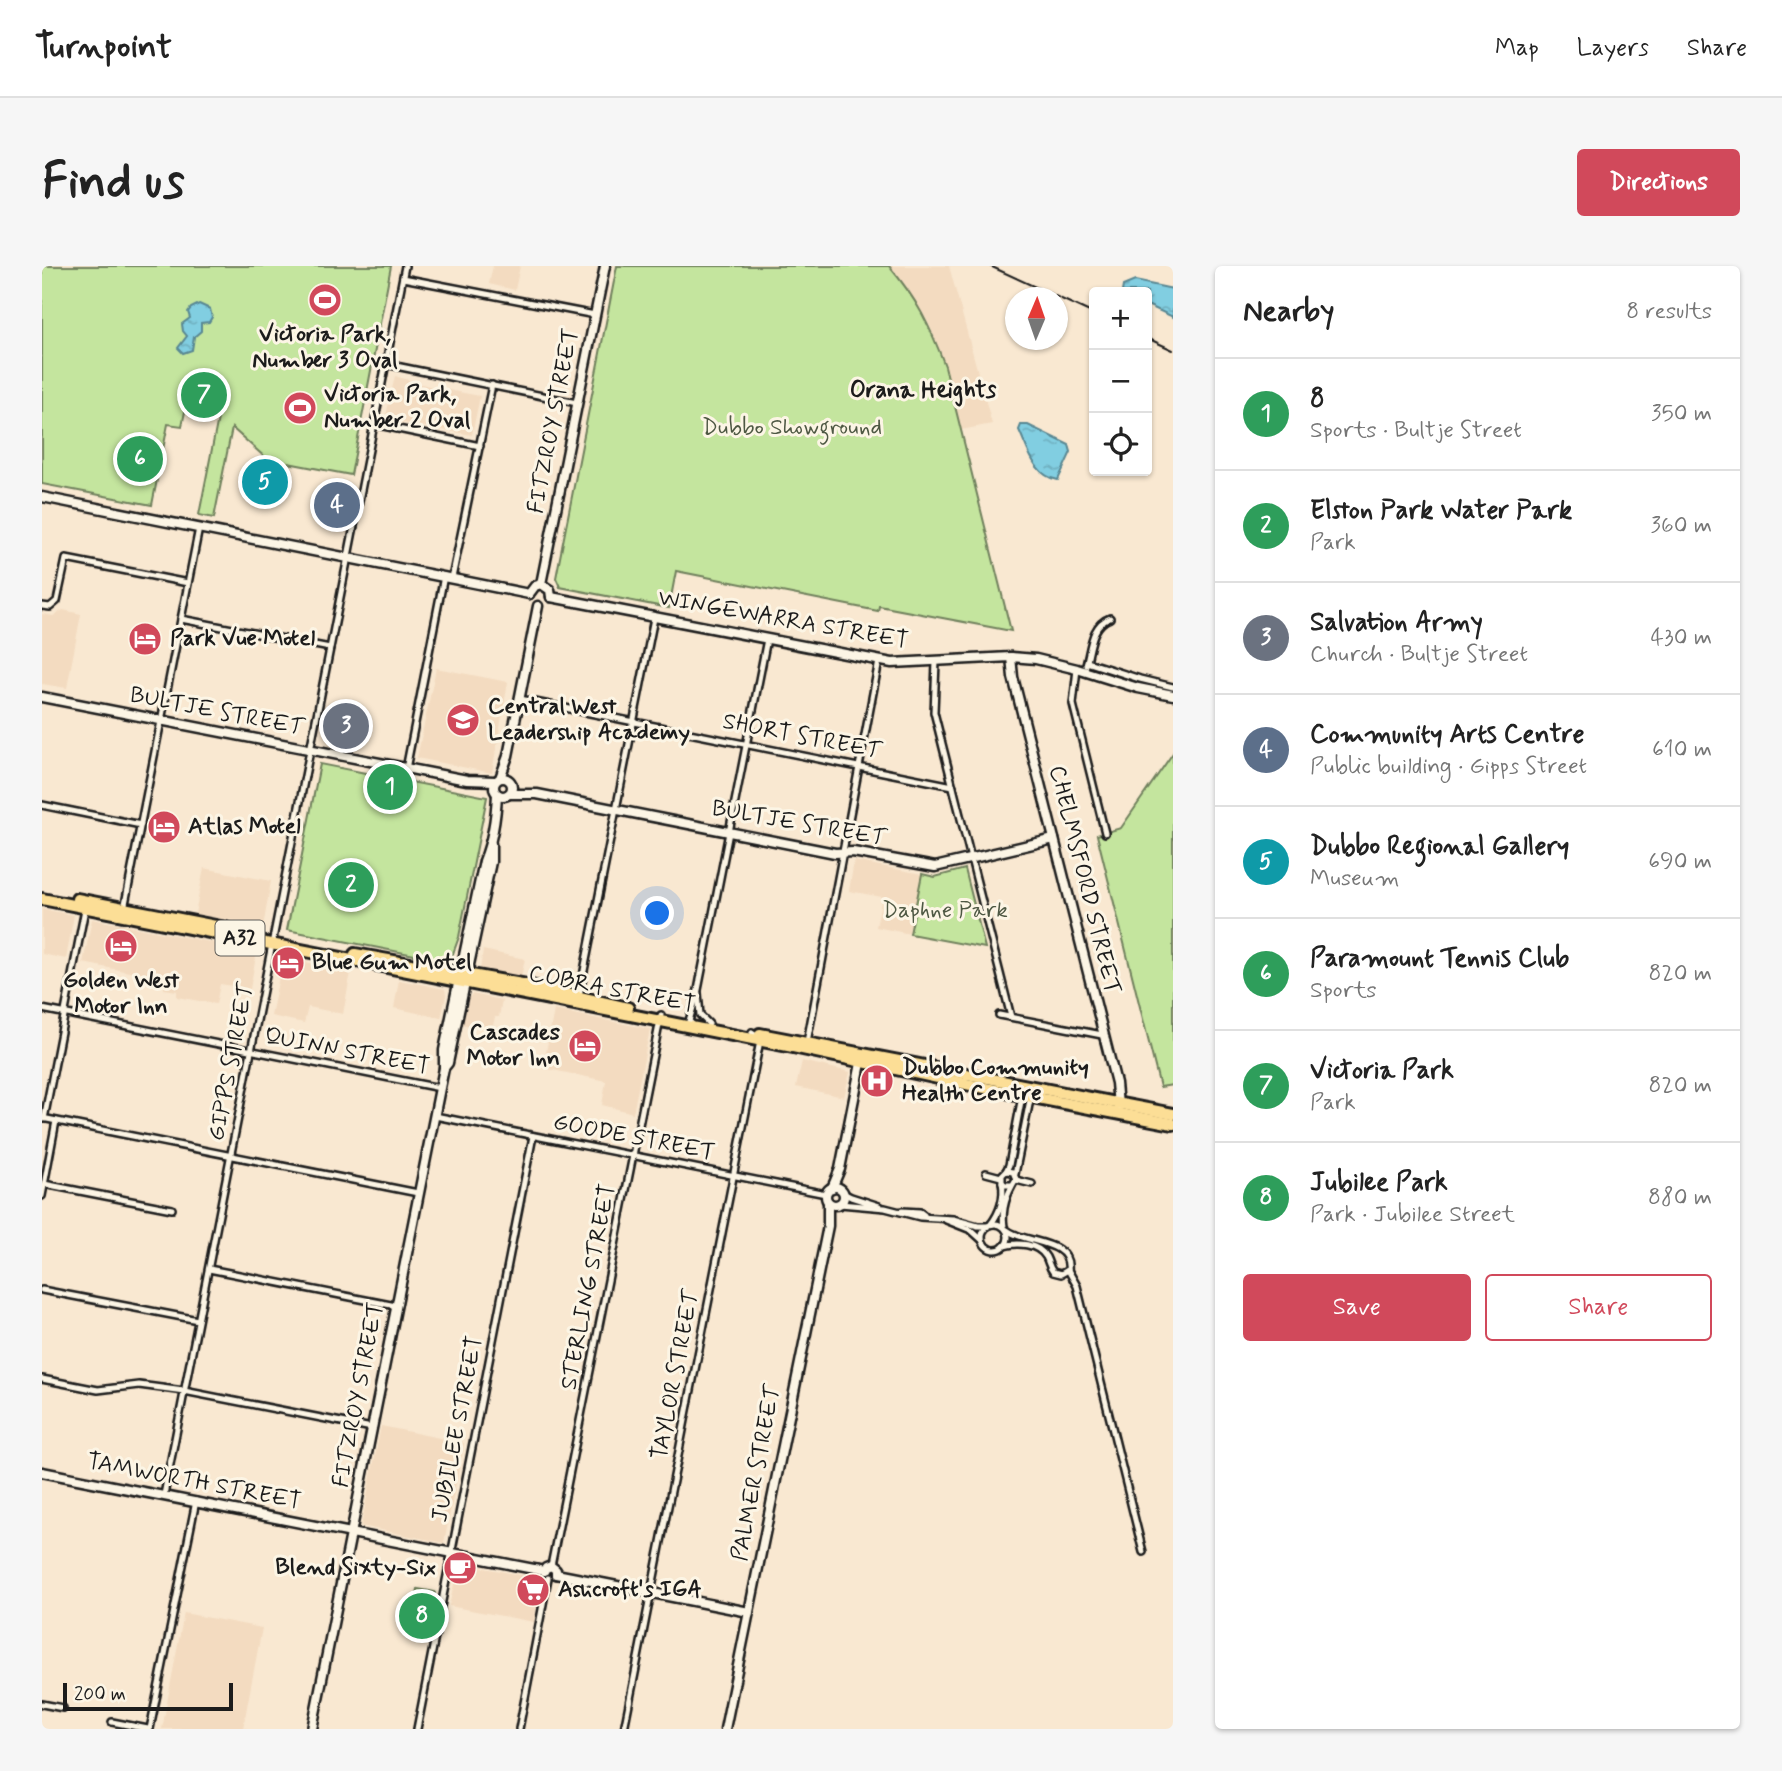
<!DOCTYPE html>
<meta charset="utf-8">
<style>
:root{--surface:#fff;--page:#f6f6f6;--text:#222;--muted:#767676;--line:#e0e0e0;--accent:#d1495b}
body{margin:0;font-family:Mynerve,sans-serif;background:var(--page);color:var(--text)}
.controls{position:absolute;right:21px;top:21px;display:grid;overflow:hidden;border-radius:7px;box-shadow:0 2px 5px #0004}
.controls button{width:63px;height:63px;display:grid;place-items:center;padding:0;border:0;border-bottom:2px solid var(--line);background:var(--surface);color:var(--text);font:35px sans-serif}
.compass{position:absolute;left:963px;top:21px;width:63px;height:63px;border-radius:50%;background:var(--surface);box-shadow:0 2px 5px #0004;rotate:2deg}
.scale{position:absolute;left:21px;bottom:18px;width:170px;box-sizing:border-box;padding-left:7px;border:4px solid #1c1c1c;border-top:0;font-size:19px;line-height:24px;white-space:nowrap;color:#1c1c1c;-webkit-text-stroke:5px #fcf5e5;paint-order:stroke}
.you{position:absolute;left:616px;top:648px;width:24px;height:24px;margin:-18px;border:5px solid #fff;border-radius:50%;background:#1a73e8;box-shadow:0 0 0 10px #1a73e833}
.badge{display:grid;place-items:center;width:46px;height:46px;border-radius:50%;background:var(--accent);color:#fff;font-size:23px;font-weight:700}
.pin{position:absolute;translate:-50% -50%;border:4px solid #fff;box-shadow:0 2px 7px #0006}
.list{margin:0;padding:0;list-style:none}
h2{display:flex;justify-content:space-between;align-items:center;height:91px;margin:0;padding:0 28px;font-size:30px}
h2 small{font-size:23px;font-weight:400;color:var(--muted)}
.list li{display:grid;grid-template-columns:46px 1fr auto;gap:21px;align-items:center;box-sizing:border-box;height:112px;padding:0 28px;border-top:2px solid var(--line)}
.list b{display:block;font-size:26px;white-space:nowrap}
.list p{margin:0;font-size:23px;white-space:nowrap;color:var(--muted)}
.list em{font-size:23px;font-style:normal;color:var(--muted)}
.actions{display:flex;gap:14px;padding:21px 28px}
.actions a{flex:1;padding:16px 0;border:2px solid var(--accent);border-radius:7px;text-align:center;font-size:24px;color:var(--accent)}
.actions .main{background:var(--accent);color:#fff}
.icon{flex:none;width:38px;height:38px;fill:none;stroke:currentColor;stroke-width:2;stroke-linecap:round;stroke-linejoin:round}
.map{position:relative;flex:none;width:1131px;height:1463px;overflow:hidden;border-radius:7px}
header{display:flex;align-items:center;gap:42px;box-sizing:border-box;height:98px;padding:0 35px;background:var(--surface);border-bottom:2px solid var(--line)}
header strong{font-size:33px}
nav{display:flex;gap:38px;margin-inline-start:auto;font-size:24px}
.intro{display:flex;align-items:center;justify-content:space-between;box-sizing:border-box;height:168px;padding:0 42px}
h1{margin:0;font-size:49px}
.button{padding:18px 32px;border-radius:7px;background:var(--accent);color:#fff;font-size:24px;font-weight:700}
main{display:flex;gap:42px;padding:0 42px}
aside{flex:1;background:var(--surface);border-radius:7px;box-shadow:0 2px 5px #0004}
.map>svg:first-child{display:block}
.built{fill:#f3dbc0}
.green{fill:#c4e59e;stroke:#70805d;stroke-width:2}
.water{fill:url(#water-ripples);stroke:#598792;stroke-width:2}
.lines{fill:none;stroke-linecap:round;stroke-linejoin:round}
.street-casing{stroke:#1c1c1c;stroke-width:10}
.secondary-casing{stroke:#1c1c1c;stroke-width:13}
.highway-casing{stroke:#1c1c1c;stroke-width:16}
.street{stroke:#fcf5e5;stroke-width:5}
.secondary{stroke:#fcf5e5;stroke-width:8}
.highway{stroke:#fcde96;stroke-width:10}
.rail{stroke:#1c1c1c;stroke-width:2}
.labels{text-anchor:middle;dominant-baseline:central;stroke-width:6;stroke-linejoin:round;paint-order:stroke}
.shield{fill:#fcf5e5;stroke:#5f5d58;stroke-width:2}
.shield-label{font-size:21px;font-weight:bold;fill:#1c1c1c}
.poi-label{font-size:23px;font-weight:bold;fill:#1c1c1c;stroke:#fcf5e5;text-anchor:start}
.street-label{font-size:23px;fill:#1c1c1c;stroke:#fcf5e5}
.park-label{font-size:23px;fill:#4e5843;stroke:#fcf5e5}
.neighbourhood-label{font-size:24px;font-weight:bold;fill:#1c1c1c;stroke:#fcf5e5}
</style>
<header>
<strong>Turnpoint</strong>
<nav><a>Map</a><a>Layers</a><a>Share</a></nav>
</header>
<div class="intro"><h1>Find us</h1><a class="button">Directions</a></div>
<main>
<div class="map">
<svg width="1131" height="1463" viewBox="0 0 1131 1463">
<defs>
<pattern id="water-ripples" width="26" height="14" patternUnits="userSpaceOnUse" patternTransform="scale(1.75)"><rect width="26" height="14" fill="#81cee1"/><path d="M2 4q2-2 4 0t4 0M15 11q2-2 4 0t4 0" fill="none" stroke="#6fb0c0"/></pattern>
</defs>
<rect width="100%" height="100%" fill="#f9e8d1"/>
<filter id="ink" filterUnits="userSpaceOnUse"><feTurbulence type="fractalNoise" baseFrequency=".0143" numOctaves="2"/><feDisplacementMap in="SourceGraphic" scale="14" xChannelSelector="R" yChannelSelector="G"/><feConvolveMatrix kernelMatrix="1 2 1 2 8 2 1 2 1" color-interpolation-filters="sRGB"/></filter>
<g filter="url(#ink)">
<g class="built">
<path d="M451,0H478L473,24L447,18Z"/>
<path d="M847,0H907L950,158L919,164L903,100L887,58L864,20Z"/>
<path d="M353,110L390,121L438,130L430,169L343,154Z"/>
<path d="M21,344L39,348L25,422L0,418V348L11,350Z"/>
<path d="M394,402L466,416L450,507L375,492Z"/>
<path d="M812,595L880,608L868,668L834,661L840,631L807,625Z"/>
<path d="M162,602L229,615L221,661L153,648Z"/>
<path d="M0,643L32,649L24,693L0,688Z"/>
<path d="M50,653L215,685L208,723L178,718L174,738L135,731V725L122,723L123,713L41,697Z"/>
<path d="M441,684L483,693L479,711L438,703Z"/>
<path d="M241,691L309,706L301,748L266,741L262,757L229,750Z"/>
<path d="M357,714L403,723L404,730L399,752L352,742Z"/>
<path d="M430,728L460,734L457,751H453L450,764L418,758L425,734Z"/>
<path d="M512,744L608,763L591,847L560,839L564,815L501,802Z"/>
<path d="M760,795L808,806L802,831L754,821Z"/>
<path d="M339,1160L422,1177L402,1277L319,1260Z"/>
<path d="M417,1297L499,1313L492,1356L407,1340Z"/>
<path d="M142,1347L220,1362L201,1462L206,1463H120Z"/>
</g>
<g class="green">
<path d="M0,0H349L309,209L225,193L190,162L172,252L157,249L177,147L144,141L140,160L126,158L110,239L0,218Z"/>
<path d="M575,0H847C875,33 888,60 903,100L969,365L837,340L836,345L634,305L627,342L518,321L514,312Z"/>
<path d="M1131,487V819L1118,821L1055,569L1079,562Z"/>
<path d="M278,498L445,531L417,671L409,693L403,695L245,664Z"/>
<path d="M923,603L943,682L868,668L880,608L893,611Z"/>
<path d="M376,1323L393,1326L383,1377L366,1373Z"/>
</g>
<g class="water">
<path d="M1093,15L1131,23V51L1105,39V26H1080L1081,20Z"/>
<path d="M157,38L168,43L170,51L167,56L159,57V65L152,71L150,84L141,87L136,82L145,70L141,65L140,58L148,52L146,46L149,42Z"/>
<path d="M979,159H986L1027,179L1029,186L1016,214C992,210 986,183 977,164Z"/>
</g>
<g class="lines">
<defs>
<g id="street">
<path d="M361,12L553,49"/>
<path d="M344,98L535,137"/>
<path d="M332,158L438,180"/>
<path d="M410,312L450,119"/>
<path d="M0,340L8,341L15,335L24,293L146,317"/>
<path d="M139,353L288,382"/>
<path d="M894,396L892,446L969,751"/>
<path d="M1045,396L1098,413L1131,421"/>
<path d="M1044,399C1049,382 1049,359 1068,352"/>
<path d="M1035,403L1031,438L1063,567"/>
<path d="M478,433L911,520"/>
<path d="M364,503L402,310"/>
<path d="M0,539L99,559"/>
<path d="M82,643L157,262"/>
<path d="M656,727L658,749L667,758"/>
<path d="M537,730L612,352"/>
<path d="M0,743L398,822"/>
<path d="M957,749L1060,769"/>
<path d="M651,759L647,755L656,724L725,373"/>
<path d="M765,776L837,395"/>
<path d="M393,850L784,928"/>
<path d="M0,852L376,927"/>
<path d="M2,853L43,643"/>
<path d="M964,905L967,899L980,830"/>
<path d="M944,907L959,911"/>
<path d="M973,908L989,829"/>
<path d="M974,914L990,918"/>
<path d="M2,918L130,943"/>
<path d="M801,927L809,931L837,940"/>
<path d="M0,930L14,855"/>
<path d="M798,938L843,942L878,951L911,953L936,960H946"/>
<path d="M860,945L878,946L882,949"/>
<path d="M904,954L929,964L940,974"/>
<circle cx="953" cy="971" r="13"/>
<path d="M948,959C958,947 963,931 960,916"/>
<path d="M962,961C959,942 965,928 974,913L971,906L964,905L960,909V916L963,919H970"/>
<path d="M962,980C975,976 996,977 1004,991C1007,997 1007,1001 1011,1006L1019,1008L1026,1004C1030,973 982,978 965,964"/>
<path d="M167,1003L354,1040"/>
<path d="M1026,1004L1035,1020L1101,1286"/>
<path d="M0,1024L156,1054"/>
<path d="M0,1113L56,1124L97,1119L142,1125L330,1162"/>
<path d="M122,1229L363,0"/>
<path d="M509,1300L619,749"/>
<path d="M0,1438L21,1442"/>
<path d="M70,1456L106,1463"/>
<path d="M108,1463L154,1235"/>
<path d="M375,1463L491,870"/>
<path d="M477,1463L506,1312"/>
<path d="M582,1463L718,775L716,770L710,766"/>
</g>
<g id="secondary">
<path d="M0,231L487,328"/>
<path d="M499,318L563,0"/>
<path d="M487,328L493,320L499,318L508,324L509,331"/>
<path d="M509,331L850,397L969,391L994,393L1035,403L1096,422L1131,429"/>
<path d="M969,391L971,411L1074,817L1076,840"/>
<path d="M0,431L425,514L453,515"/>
<circle cx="461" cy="521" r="9"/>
<path d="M458,512L466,490L496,340"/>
<path d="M467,528H495L793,587L811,586L893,601L1012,573"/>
<path d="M402,802V784L442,595C451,573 454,552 455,528"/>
<circle cx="793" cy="930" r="9"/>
<path d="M790,922L798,903L819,797"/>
<path d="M0,1206L502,1305"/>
<path d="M502,1305L504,1302L509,1300L514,1304V1308"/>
<path d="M514,1308L707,1346"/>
<path d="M270,1463L402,802L406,797L449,596V578"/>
<path d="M683,1463L786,960V936"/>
</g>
<g id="highway">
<path d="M0,633L751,781L943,822L1131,858"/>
<path d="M35,633L184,662"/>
<path d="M313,688L480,718L586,742"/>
<path d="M718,768L1131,848"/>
</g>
</defs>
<use href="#street" class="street-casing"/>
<use href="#secondary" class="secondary-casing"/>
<use href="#highway" class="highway-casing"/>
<use href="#street" class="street"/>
<use href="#secondary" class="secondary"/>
<use href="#highway" class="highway"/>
<g class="rail">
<path d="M948,0L1052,48"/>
<path d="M1105,72L1131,84"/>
</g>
</g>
</g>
<defs>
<symbol id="stadium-disc" viewBox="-11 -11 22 22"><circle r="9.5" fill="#d1495b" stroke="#fcf5e5"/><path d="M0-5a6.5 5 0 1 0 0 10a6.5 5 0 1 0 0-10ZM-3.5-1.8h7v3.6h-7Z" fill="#fff"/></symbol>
<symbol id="hotel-disc" viewBox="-11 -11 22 22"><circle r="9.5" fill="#d1495b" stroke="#fcf5e5"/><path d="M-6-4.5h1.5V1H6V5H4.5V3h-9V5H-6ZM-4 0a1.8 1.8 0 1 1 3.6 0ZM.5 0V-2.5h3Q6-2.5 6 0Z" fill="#fff"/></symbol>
<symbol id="university-disc" viewBox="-11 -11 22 22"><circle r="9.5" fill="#d1495b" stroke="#fcf5e5"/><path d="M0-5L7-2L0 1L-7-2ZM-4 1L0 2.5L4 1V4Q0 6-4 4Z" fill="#fff"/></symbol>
<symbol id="hospital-disc" viewBox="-11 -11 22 22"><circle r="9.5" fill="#d1495b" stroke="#fcf5e5"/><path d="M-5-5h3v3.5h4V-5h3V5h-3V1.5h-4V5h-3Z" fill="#fff"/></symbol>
<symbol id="cafe-disc" viewBox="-11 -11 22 22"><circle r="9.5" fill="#d1495b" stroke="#fcf5e5"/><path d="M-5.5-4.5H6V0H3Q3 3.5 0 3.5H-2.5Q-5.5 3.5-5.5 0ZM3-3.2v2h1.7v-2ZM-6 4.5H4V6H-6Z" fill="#fff"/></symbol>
<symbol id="supermarket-disc" viewBox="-11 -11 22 22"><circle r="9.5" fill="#d1495b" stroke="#fcf5e5"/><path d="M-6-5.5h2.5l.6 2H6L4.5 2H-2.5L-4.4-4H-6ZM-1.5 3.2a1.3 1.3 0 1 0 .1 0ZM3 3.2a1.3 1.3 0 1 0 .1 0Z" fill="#fff"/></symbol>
</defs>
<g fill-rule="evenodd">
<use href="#stadium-disc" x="264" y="15" width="38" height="38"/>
<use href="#stadium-disc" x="239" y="123" width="38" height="38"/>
<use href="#hotel-disc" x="84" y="354" width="38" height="38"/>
<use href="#university-disc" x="402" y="435" width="38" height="38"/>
<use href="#hotel-disc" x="103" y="542" width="38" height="38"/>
<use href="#hotel-disc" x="60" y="661" width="38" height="38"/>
<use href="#hotel-disc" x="227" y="678" width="38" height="38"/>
<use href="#hotel-disc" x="524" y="761" width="38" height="38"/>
<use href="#hospital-disc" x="816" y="796" width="38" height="38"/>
<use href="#cafe-disc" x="399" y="1283" width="38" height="38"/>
<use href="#supermarket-disc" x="472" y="1305" width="38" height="38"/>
</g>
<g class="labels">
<rect class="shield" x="173.5" y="654.5" width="49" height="35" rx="5"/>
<g class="shield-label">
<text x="198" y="672">A32</text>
</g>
<g class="poi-label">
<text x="283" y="69" text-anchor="middle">Victoria Park,<tspan x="283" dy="26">Number 3 Oval</tspan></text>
<text x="282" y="129">Victoria Park,<tspan x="282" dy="26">Number 2 Oval</tspan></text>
<text x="128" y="373">Park Vue Motel</text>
<text x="446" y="441">Central West<tspan x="446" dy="26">Leadership Academy</tspan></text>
<text x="146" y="561">Atlas Motel</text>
<text x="270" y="697">Blue Gum Motel</text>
<text x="79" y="715" text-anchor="middle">Golden West<tspan x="79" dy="26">Motor Inn</tspan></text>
<text x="518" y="767" text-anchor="end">Cascades<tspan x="518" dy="26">Motor Inn</tspan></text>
<text x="860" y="802">Dubbo Community<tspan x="860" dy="26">Health Centre</tspan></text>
<text x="394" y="1302" text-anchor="end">Blend Sixty-Six</text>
<text x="516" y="1324">Ashcroft's IGA</text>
</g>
<g class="street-label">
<text transform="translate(512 155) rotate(-79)">FITZROY STREET</text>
<text transform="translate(741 354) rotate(10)">WINGEWARRA STREET</text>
<text transform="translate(175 446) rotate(11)">BULTJE STREET</text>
<text transform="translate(760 471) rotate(11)">SHORT STREET</text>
<text transform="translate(757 558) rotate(10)">BULTJE STREET</text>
<text transform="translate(1042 614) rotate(76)">CHELMSFORD STREET</text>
<text transform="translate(570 724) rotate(11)">COBRA STREET</text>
<text transform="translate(305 786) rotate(11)">QUINN STREET</text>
<text transform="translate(190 796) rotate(-79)">GIPPS STREET</text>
<text transform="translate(592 872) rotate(11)">GOODE STREET</text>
<text transform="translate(547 1021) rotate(-79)">STERLING STREET</text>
<text transform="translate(634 1109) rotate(-79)">TAYLOR STREET</text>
<text transform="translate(317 1129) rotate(-79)">FITZROY STREET</text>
<text transform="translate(416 1163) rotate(-79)">JUBILEE STREET</text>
<text transform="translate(715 1207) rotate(-79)">PALMER STREET</text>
<text transform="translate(152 1216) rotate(11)">TAMWORTH STREET</text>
</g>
<g class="park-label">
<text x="750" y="162">Dubbo Showground</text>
<text x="903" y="645">Daphne Park</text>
</g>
<g class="neighbourhood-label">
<text x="881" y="124">Orana Heights</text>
</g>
</g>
</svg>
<div class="controls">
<button>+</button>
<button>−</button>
<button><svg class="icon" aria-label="locate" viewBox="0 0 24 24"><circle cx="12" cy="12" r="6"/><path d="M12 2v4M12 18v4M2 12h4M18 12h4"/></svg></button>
</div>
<svg class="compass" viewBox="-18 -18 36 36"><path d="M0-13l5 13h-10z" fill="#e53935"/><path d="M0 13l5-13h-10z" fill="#767676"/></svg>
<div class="scale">200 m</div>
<div class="you"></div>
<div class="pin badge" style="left:348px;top:521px;background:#2e9e5b">1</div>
<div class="pin badge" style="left:309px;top:619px;background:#2e9e5b">2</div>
<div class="pin badge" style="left:304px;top:460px;background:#6b7280">3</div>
<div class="pin badge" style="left:295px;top:239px;background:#5c6f8a">4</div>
<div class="pin badge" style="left:223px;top:216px;background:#0f9aa8">5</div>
<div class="pin badge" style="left:98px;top:193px;background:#2e9e5b">6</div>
<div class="pin badge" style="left:162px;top:129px;background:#2e9e5b">7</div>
<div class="pin badge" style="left:380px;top:1350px;background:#2e9e5b">8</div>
</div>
<aside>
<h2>Nearby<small>8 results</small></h2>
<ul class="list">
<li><span class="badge" style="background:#2e9e5b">1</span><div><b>8</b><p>Sports · Bultje Street</p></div><em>350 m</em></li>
<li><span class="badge" style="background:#2e9e5b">2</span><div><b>Elston Park Water Park</b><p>Park</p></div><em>360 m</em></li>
<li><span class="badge" style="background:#6b7280">3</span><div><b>Salvation Army</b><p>Church · Bultje Street</p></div><em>430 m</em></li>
<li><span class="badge" style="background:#5c6f8a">4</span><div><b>Community Arts Centre</b><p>Public building · Gipps Street</p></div><em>610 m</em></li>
<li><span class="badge" style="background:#0f9aa8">5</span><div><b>Dubbo Regional Gallery</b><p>Museum</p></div><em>690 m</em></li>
<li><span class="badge" style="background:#2e9e5b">6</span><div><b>Paramount Tennis Club</b><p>Sports</p></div><em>820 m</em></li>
<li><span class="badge" style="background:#2e9e5b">7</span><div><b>Victoria Park</b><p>Park</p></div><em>820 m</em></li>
<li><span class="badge" style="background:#2e9e5b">8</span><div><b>Jubilee Park</b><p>Park · Jubilee Street</p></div><em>880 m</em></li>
</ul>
<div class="actions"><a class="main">Save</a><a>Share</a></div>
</aside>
</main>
